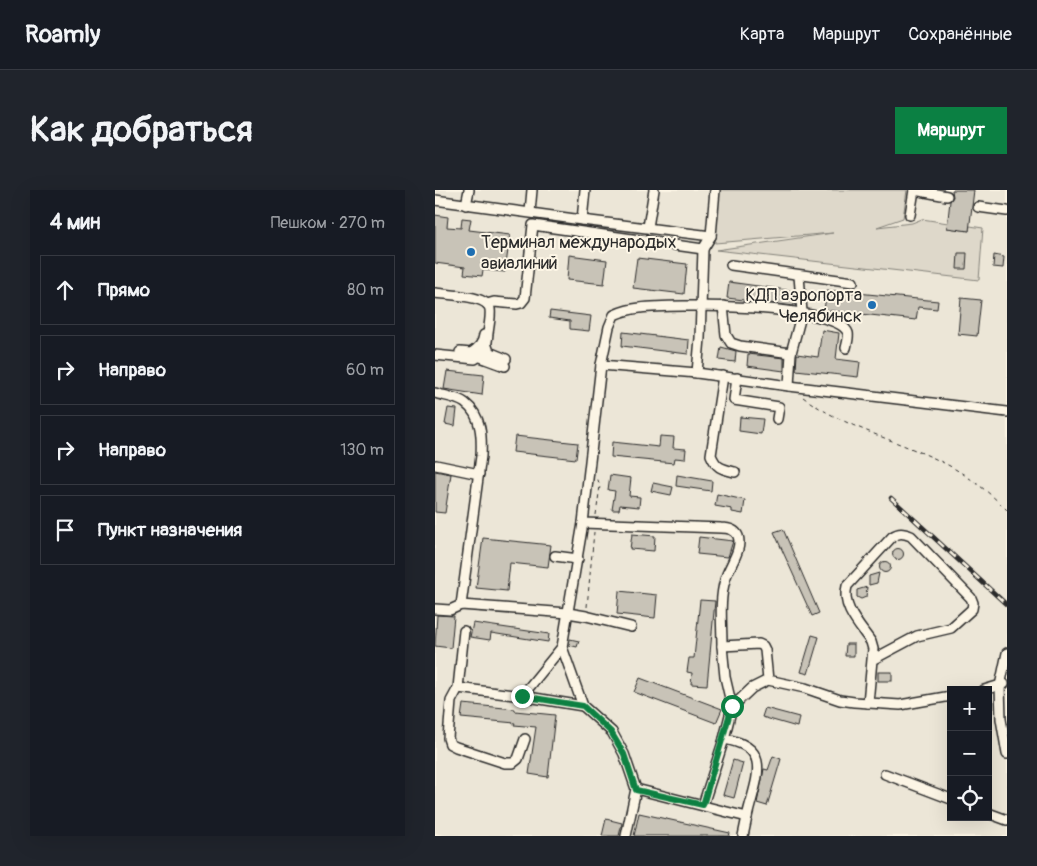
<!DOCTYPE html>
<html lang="ru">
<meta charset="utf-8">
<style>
:root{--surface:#171b24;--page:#20242c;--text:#f1f3f6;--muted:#9ea1a6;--line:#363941;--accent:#0b8043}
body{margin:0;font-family:Pangolin,sans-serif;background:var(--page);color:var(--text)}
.controls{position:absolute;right:15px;bottom:15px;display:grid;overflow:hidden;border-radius:0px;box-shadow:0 5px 20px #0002}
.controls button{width:45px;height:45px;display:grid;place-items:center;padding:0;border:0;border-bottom:1px solid var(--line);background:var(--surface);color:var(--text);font:25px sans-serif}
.stop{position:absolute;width:15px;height:15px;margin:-11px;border:4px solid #0b8043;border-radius:50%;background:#fff}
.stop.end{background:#0b8043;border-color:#fff;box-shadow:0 1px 5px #0008}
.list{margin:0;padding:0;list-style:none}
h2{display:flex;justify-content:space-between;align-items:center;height:65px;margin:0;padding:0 20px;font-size:21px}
h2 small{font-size:16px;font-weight:400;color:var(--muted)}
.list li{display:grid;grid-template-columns:32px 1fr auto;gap:15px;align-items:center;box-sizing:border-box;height:70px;margin:0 10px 10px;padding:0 10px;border:1px solid var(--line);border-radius:0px}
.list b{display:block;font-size:19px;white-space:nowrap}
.list em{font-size:16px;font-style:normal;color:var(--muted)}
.icon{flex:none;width:28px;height:28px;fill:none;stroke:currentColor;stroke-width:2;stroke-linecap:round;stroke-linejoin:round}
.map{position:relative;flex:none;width:572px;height:646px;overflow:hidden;border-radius:0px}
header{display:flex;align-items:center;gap:30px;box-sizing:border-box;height:70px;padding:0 25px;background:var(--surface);border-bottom:1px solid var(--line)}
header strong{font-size:24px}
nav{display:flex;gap:28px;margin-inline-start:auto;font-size:18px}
.intro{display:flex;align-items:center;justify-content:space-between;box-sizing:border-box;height:120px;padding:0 30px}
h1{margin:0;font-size:35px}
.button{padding:12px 22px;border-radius:0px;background:var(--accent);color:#fff;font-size:18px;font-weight:700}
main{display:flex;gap:30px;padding:0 30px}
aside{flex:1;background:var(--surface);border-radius:0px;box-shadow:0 5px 20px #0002}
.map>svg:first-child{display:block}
.built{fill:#ece6d7;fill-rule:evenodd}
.green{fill:#ded8ca;stroke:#84827a}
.building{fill:#c8c3b7;stroke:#2b2b2b}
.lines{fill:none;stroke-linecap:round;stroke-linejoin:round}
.minor-casing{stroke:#2b2b2b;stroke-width:12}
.path{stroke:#2b2b2b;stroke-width:1;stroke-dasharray:4 4;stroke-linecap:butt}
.minor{stroke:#fcf5e5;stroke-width:9}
.rail-casing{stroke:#2b2b2b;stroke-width:4.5}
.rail{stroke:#fcf5e5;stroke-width:2.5;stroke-dasharray:8;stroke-linecap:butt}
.route{stroke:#0b8043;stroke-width:6}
.poi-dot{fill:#1f6fb2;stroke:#fcf5e5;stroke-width:2}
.labels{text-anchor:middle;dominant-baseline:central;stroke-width:4;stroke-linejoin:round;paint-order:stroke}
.poi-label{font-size:18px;fill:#2b2b2b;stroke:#fcf5e5;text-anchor:start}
</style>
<header>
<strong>Roamly</strong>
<nav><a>Карта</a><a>Маршрут</a><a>Сохранённые</a></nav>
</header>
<div class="intro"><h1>Как добраться</h1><a class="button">Маршрут</a></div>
<main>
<aside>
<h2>4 мин<small>Пешком · 270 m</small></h2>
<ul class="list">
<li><svg class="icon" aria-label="ahead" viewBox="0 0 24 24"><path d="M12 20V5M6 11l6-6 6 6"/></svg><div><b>Прямо</b></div><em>80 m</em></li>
<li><svg class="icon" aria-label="right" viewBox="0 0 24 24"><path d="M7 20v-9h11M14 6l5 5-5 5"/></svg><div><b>Направо</b></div><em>60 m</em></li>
<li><svg class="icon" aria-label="right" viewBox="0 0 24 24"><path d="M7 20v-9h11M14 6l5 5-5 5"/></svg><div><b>Направо</b></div><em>130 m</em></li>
<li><svg class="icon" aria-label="arrive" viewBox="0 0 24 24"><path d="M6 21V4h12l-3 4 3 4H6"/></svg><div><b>Пункт назначения</b></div></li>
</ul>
</aside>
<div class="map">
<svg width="572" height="646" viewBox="0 0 572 646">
<rect width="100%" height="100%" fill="#fcf5e5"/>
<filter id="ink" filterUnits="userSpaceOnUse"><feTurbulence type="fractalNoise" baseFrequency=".02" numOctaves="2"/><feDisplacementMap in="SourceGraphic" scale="10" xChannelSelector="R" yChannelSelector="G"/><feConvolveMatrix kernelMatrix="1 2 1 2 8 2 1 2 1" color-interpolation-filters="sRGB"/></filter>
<g filter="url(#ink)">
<path class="built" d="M0,0H572V646H13L0,643ZM516,500H553V627H516Z"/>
<path class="green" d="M284,0H472L468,28L442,37L477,33L487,29L513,33L512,38L534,41L535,36L548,38L544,90L281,60L398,43L280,53Z"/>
<g class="building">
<path d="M517,0H539L534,41L512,38L515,11L518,7Z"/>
<path d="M0,25L13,27L12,37L26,38L27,28L36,29L34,40L75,45L70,82L48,80L47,86L29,84L30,77L0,73Z"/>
<path d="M523,63H532L531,79H522Z"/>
<path d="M134,65L172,70L169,94L132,90Z"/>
<path d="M559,65L569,67L568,78L558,77Z"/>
<path d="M202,68L252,74L249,104L198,98Z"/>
<path d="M294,92L359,101V116L292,108Z"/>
<path d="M392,100L503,111L502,119L483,117L481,130L389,120Z"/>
<path d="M526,108L546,110L542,146L523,144Z"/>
<path d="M115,121L156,126L154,141L135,139V131L114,128Z"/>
<path d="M387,140L404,143L401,169L425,172L423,187L361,180L362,164L383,167Z"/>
<path d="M188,142L254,150L253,164L187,156Z"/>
<path d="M286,157L301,161L300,172L284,170Z"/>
<path d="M313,164L349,168V181L312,176Z"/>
<path d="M12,181L49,185L47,205L9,199Z"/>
<path d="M13,218L22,219L20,236L10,234Z"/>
<path d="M305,227L328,229L326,244L304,241Z"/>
<path d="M80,246L143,253L141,269L78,262Z"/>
<path d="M225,246L239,247L238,258L251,259L250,269L240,268L239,273L176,267L177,252L224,257Z"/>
<path d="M0,281L16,284L10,323L0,322Z"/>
<path d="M175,285L196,288L194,306L205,307L204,317L185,315L184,320H177L180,301L173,300Z"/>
<path d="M242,285L277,291L276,301L241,296Z"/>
<path d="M218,293L238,297L236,305L216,301Z"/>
<path d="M282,304L310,310L308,324L297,322V319L280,316Z"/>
<path d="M348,339L384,423L377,426L339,342Z"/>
<path d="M197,344L220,346L219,361L195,359Z"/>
<path d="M264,347L298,351L293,367L262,364Z"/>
<path d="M48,348L116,355L113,377L75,373L72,401L41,398Z"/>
<circle cx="463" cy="364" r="5.5"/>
<circle cx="450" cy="377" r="5.5"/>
<path d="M444,383L442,393L434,395V386Z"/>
<path d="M432,397L431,407L426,409L422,407V400Z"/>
<path d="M184,401L222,405L220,428L182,424Z"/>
<path d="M265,410L280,411L272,495L256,494L257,483L252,482L254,468H259Z"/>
<path d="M2,425L19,426L16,458L0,456Z"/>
<path d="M38,433L114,444L113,452L56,443L55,450L35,447Z"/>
<path d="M377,445L384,447L373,484L366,482Z"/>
<path d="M135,449L144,451L142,457L134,455Z"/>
<path d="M411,454H419V466H410Z"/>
<rect x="443" y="482" width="14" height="9"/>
<path d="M205,488L287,519L281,533L199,502Z"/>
<path d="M28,514L80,519V521L120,525L113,587L94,584L101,537L79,535L80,533L26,528Z"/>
<path d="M330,518L364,527L362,537L327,527Z"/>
<path d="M338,566L346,569L332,616L322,613L329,579L333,580Z"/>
<path d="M298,570L308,573L299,608L288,605Z"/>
<path d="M204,623L295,643L294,646H199Z"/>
<path d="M171,629L187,633L184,646H167Z"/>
</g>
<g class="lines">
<defs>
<g id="minor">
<path d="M479,0L512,6"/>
<path d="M0,10L147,30L276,46"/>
<path d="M31,15L34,0"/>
<path d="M543,17L572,21"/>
<path d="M95,22L97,0"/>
<path d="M475,25L479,0"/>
<path d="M147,30L150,0"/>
<path d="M213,37L219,0"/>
<path d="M296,75L418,92"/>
<path d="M0,103C12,105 52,105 55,119C56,126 54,136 53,143C52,156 51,162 40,169L0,165"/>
<path d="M52,114L59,112L82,114L86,113L90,108L98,35L268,59"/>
<path d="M288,116L291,145L296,153L305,156L356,163"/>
<path d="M51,153L54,162L71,169"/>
<path d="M25,162L36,163C43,158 48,154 49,145"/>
<path d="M40,165L70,176"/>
<path d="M166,175L262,183L354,196L572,222"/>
<path d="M262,183L265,148L268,59L276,46L280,0"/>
<path d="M288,186L276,265C282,279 287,279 300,282"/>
<path d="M302,188L299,210L344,217L342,229"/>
<path d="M354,196L356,163L367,122L364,86"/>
<path d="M0,203C9,206 22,207 30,213C47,226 47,247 46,266L26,415"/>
<path d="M1,275L44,284"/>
<path d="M148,333L286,338C293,338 300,339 303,346C308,360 293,377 290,390C284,411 287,434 287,456L324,454L328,456L330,460L333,490L370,498L405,510L419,512L465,515L516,506"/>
<path d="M120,366L143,369"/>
<path d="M0,419L15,420L26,415L133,423L151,426L196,437"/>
<path d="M29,441L23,498L16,511L13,548L15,554L21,557L70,573H78L83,569L90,549"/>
<path d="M287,456L290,487L297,517L289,549C340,557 320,591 312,627"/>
<path d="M572,463L565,496L566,529L572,564"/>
<path d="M23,498L87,506L127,457"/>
<path d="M549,500L569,494"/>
<path d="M87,506L148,516"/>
<path d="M433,513L438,459L436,452C425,436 406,417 412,396L457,347C464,342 468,343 476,346L536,408L538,413L537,419L516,438L482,446L437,470"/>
<path d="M297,517L317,498L333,490"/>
<path d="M450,584L516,609"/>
<path d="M201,599L312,627L308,646"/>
<path d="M268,615L289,549"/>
<path d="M553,623L572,630"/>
<path d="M191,646L201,599L189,564L177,542L148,516L127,457L148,333L166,175L174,137L179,125C188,121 195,119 205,118C235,114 402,113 413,143C414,147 412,154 411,158"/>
</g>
</defs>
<use href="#minor" class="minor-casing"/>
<g class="path">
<path d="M368,207C411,239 464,250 511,274C534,286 554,302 572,320"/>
<path d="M161,325L165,296L162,287"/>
<path d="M152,417L159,342"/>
</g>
<use href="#minor" class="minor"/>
<defs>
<path id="rail" d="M456,308L572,415"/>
</defs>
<use href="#rail" class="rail-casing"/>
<use href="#rail" class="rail"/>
</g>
</g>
<g class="lines" filter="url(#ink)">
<path class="route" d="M87,506L148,516L176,542L189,564L201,600L268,615L297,516"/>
</g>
<g class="poi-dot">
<circle cx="36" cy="62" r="5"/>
<circle cx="437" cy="115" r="5"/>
</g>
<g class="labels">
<g class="poi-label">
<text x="46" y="52">Терминал международых<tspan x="46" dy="21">авиалиний</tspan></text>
<text x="427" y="105" text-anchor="end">КДП аэропорта<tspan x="427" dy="21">Челябинск</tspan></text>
</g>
</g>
</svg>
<div class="controls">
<button>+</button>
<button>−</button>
<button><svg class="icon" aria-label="locate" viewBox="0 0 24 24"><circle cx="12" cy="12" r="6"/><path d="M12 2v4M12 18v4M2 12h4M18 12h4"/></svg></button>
</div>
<div class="stop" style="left:297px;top:516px"></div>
<div class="stop end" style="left:87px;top:506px"></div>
</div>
</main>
